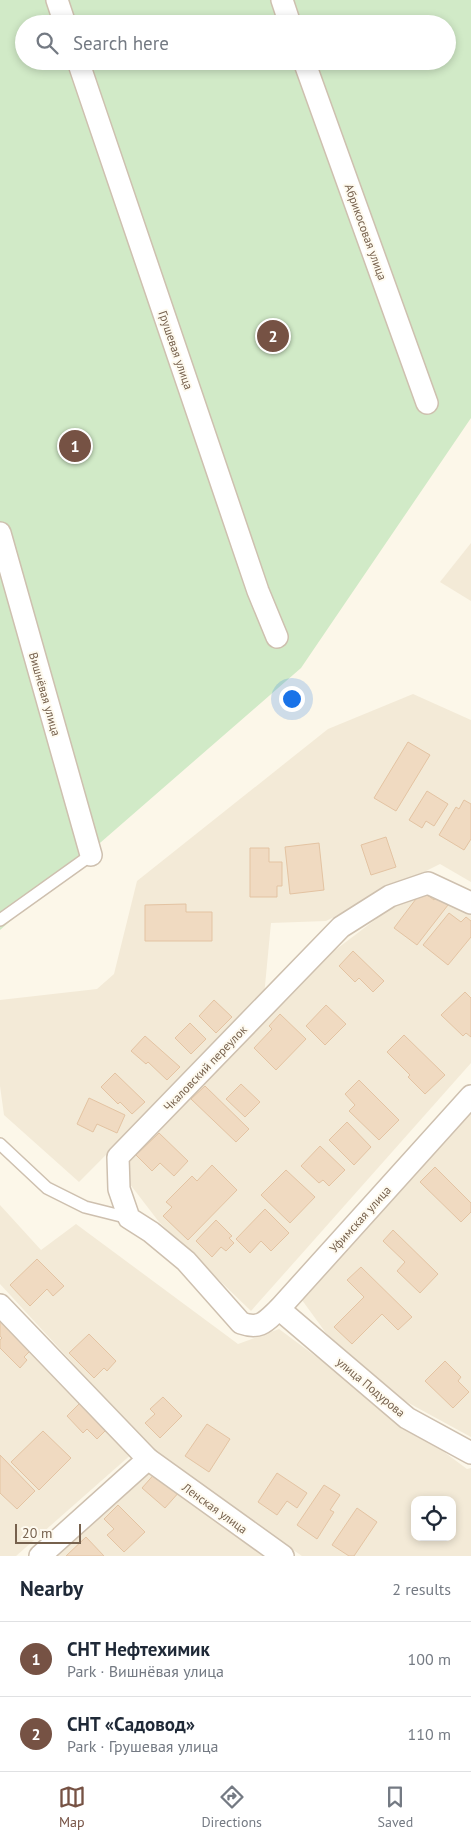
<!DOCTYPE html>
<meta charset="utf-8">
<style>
:root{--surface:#fff;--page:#f6f6f7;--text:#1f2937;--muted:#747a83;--line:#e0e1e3;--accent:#765244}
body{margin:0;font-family:"PT Sans",sans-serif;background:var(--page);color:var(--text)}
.controls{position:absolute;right:15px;bottom:15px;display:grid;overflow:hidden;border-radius:10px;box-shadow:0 2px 8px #0003}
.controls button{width:45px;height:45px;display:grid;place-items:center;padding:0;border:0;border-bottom:1px solid var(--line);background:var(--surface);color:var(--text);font:25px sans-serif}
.scale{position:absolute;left:15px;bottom:12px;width:66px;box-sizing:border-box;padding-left:5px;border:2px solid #76614d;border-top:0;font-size:14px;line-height:18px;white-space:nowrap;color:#76614d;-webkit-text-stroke:4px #fefaef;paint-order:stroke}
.you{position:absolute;left:291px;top:698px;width:18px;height:18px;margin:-12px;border:4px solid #fff;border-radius:50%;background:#1a73e8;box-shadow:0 0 0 8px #1a73e833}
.badge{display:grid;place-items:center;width:32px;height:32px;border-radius:50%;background:var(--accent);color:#fff;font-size:16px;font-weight:700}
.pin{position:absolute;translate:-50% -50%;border:2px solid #fff;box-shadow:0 1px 5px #0006}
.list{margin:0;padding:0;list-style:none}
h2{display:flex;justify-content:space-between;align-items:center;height:65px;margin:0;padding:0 20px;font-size:21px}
h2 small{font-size:16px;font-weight:400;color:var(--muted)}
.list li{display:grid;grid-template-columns:32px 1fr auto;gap:15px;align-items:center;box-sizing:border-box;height:75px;padding:0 20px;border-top:1px solid var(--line)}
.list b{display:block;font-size:19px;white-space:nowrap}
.list p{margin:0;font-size:16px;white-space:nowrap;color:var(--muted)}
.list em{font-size:16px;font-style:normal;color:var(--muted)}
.icon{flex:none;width:28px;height:28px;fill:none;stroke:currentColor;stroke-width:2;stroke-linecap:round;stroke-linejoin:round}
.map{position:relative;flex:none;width:471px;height:1556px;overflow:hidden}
.search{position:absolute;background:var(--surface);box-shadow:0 2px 8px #0003;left:15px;right:15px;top:15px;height:55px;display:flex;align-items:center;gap:12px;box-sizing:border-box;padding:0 18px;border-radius:28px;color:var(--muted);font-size:19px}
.sheet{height:215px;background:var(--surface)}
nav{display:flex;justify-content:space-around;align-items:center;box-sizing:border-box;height:70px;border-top:1px solid var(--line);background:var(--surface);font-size:14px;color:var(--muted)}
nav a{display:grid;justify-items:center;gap:2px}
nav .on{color:var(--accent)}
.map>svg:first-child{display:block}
.residential{fill:#f3ead7;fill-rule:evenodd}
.green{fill:#d1eac7;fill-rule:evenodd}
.building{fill:#f0dac1;stroke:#e3c3a2}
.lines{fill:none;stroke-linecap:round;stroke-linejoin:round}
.lane-casing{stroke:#cec0af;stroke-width:14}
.street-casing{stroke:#cec0af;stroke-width:24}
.lane{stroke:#fff;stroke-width:11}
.street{stroke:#fff;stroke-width:21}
.labels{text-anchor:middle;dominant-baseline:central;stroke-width:4;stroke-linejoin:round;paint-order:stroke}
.street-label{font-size:12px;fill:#76614d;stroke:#fefaef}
</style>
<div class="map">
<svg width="471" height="1556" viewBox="0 0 471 1556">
<rect width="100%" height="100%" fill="#fcf7e9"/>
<g class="residential">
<path d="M471,543V601L440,582Z"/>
<path d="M413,694L471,720V882L440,864L326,921L271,923L264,996L79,1182L4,1115L0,1086V1000L97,989L114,974L137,881L328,729Z"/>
<path d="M432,887L471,911V1063L251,1311L159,1222L126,1179L128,1157L330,954L413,891Z"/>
<path d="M471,1109V1437L394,1395L326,1333L302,1300Z"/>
<path d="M0,1205L41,1250L76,1224L238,1344L279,1329L467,1469L471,1468V1556H302L162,1460L0,1284ZM415,1500H452V1537H415Z"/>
<path d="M0,1309L134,1452L16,1556H0Z"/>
<path d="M151,1465L276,1556H52Z"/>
</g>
<path class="green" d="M0,0H471V418L301,668L0,930ZM24,24H447V61H24Z"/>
<g class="building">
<path d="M408,742L430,755L396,811L374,798Z"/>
<path d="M427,791L448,804L434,826L426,821L422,828L409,820Z"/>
<path d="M464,800L471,804V839L464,850L439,835L456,807L459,809Z"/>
<path d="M386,837L396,867L371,875L361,845Z"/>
<path d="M319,843L324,890L290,894L285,847Z"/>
<path d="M250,848H269V862H282V886H277V897H250Z"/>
<path d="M422,891L434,900L436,896L448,905L417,945L394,928Z"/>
<path d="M186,904V912H212V941H145V905Z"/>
<path d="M449,913L461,922L466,917L471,921V937L448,965L423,945Z"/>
<path d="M353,951L384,981L373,992L359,978L355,982L339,966Z"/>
<path d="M465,992L471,998V1037L466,1033L463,1036L441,1015Z"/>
<path d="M214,1000L232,1017L216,1033L199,1016Z"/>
<path d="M326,1005L346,1024L325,1045L306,1026Z"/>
<path d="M280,1014L306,1039L276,1070L254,1048L272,1029L269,1026Z"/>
<path d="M190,1023L206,1039L191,1054L175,1038Z"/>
<path d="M404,1035L445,1075L425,1094L408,1077L410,1075L387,1052Z"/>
<path d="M145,1036L180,1067L167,1080L148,1062L146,1064L131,1051Z"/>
<path d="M115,1073L145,1102L132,1114L120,1102L118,1104L101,1087Z"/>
<path d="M359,1080L399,1120L379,1140L349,1111L355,1105L345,1094Z"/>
<path d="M241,1084L260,1102L245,1117L226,1099Z"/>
<path d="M205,1086L249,1129L236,1142L191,1099Z"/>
<path d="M89,1098L125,1115L117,1133L97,1124L93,1132L77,1124Z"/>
<path d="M347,1122L371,1147L354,1165L329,1140Z"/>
<path d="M159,1133L188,1161L174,1176L160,1163L152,1171L136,1155Z"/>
<path d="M320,1146L345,1170L329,1186L323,1180L319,1183L301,1166Z"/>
<path d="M212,1165L237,1190L188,1240L163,1216L172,1207L166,1202L192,1176L197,1181Z"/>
<path d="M435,1167L471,1203V1212L461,1222L420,1182Z"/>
<path d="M286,1170L315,1197L290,1223L261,1195Z"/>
<path d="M265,1209L289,1233L271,1251L261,1241L250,1253L236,1239Z"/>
<path d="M216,1220L232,1236L229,1238L234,1243L226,1251L221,1247L212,1257L196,1241Z"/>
<path d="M393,1230L438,1274L420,1293L397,1271L405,1262L383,1241Z"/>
<path d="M37,1259L64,1286L53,1296L47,1289L30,1306L10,1285Z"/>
<path d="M361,1267L412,1317L398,1330L382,1314L352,1344L334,1327L364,1297L347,1280Z"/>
<path d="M0,1313L34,1347L24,1357L27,1360L20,1368L0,1348V1340L2,1338L0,1336Z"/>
<path d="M89,1334L116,1361L107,1371L104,1368L94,1378L69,1353Z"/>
<path d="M445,1361L461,1377L458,1381L469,1392L453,1408L425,1381Z"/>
<path d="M163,1397L182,1416L160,1438L145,1423L155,1414L150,1409Z"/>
<path d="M85,1398L111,1425L97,1439L87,1429L83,1433L67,1416Z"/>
<path d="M207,1424L230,1439L209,1472L185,1456Z"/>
<path d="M43,1431L71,1458L39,1490L11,1462Z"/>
<path d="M0,1455L35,1491L17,1509L0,1493Z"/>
<path d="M157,1471L180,1491L165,1508L142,1488Z"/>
<path d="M277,1473L307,1493L297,1508L287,1501L277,1515L258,1502Z"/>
<path d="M324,1485L340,1495L330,1510L334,1512L317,1539L297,1525Z"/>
<path d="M118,1505L145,1532L124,1552L107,1535L114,1529L104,1519Z"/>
<path d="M357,1508L377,1522L354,1556H349L332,1545Z"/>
<path d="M86,1537L104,1556H66Z"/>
</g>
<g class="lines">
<defs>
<g id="lane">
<path d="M0,920L91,855"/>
<path d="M0,1144L47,1188L85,1207L129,1218"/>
</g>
<g id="street">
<path d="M57,0L65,24"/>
<path d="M282,0L290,24"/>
<path d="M78,61L258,591L277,637"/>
<path d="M304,61L427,403"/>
<path d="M0,533L91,855"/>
<path d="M471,903L428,883L390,896L341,927L118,1157L119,1189L129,1218L151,1232L186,1261L241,1323C261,1330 266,1321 279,1309L471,1096"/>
<path d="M0,1305L148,1459L283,1556"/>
<path d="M279,1309L407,1418L471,1453"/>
<path d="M40,1556L148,1459"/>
</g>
</defs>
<use href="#lane" class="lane-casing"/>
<use href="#street" class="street-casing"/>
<use href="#lane" class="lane"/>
<use href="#street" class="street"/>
</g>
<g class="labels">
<g class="street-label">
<text transform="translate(366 232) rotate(70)">Абрикосовая улица</text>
<text transform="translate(176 350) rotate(71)">Грушевая улица</text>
<text transform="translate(45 694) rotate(74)">Вишнёвая улица</text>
<text transform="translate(205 1068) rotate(-46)">Чкаловский переулок</text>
<text transform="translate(360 1219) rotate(-48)">Уфимская улица</text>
<text transform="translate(371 1387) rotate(40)">улица Подурова</text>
<text transform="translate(215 1508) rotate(36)">Ленская улица</text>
</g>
</g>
</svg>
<div class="controls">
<button><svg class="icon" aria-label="locate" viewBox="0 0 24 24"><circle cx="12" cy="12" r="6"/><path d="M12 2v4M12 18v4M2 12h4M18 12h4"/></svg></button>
</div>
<div class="scale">20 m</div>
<div class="you"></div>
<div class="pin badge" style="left:75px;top:446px">1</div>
<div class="pin badge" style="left:273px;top:336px">2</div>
<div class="search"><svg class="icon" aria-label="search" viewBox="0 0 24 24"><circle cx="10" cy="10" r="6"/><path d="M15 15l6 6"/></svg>Search here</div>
</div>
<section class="sheet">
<h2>Nearby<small>2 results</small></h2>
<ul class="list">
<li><span class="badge">1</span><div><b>СНТ Нефтехимик</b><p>Park · Вишнёвая улица</p></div><em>100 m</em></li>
<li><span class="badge">2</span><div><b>СНТ «Садовод»</b><p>Park · Грушевая улица</p></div><em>110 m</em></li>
</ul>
</section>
<nav>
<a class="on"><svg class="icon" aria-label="map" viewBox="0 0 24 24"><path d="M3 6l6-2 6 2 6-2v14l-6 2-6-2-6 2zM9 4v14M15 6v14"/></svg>Map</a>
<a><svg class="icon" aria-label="directions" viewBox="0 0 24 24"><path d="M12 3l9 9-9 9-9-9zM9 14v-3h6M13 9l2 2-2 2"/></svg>Directions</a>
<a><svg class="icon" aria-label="saved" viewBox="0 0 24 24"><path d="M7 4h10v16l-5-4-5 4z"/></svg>Saved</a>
</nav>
